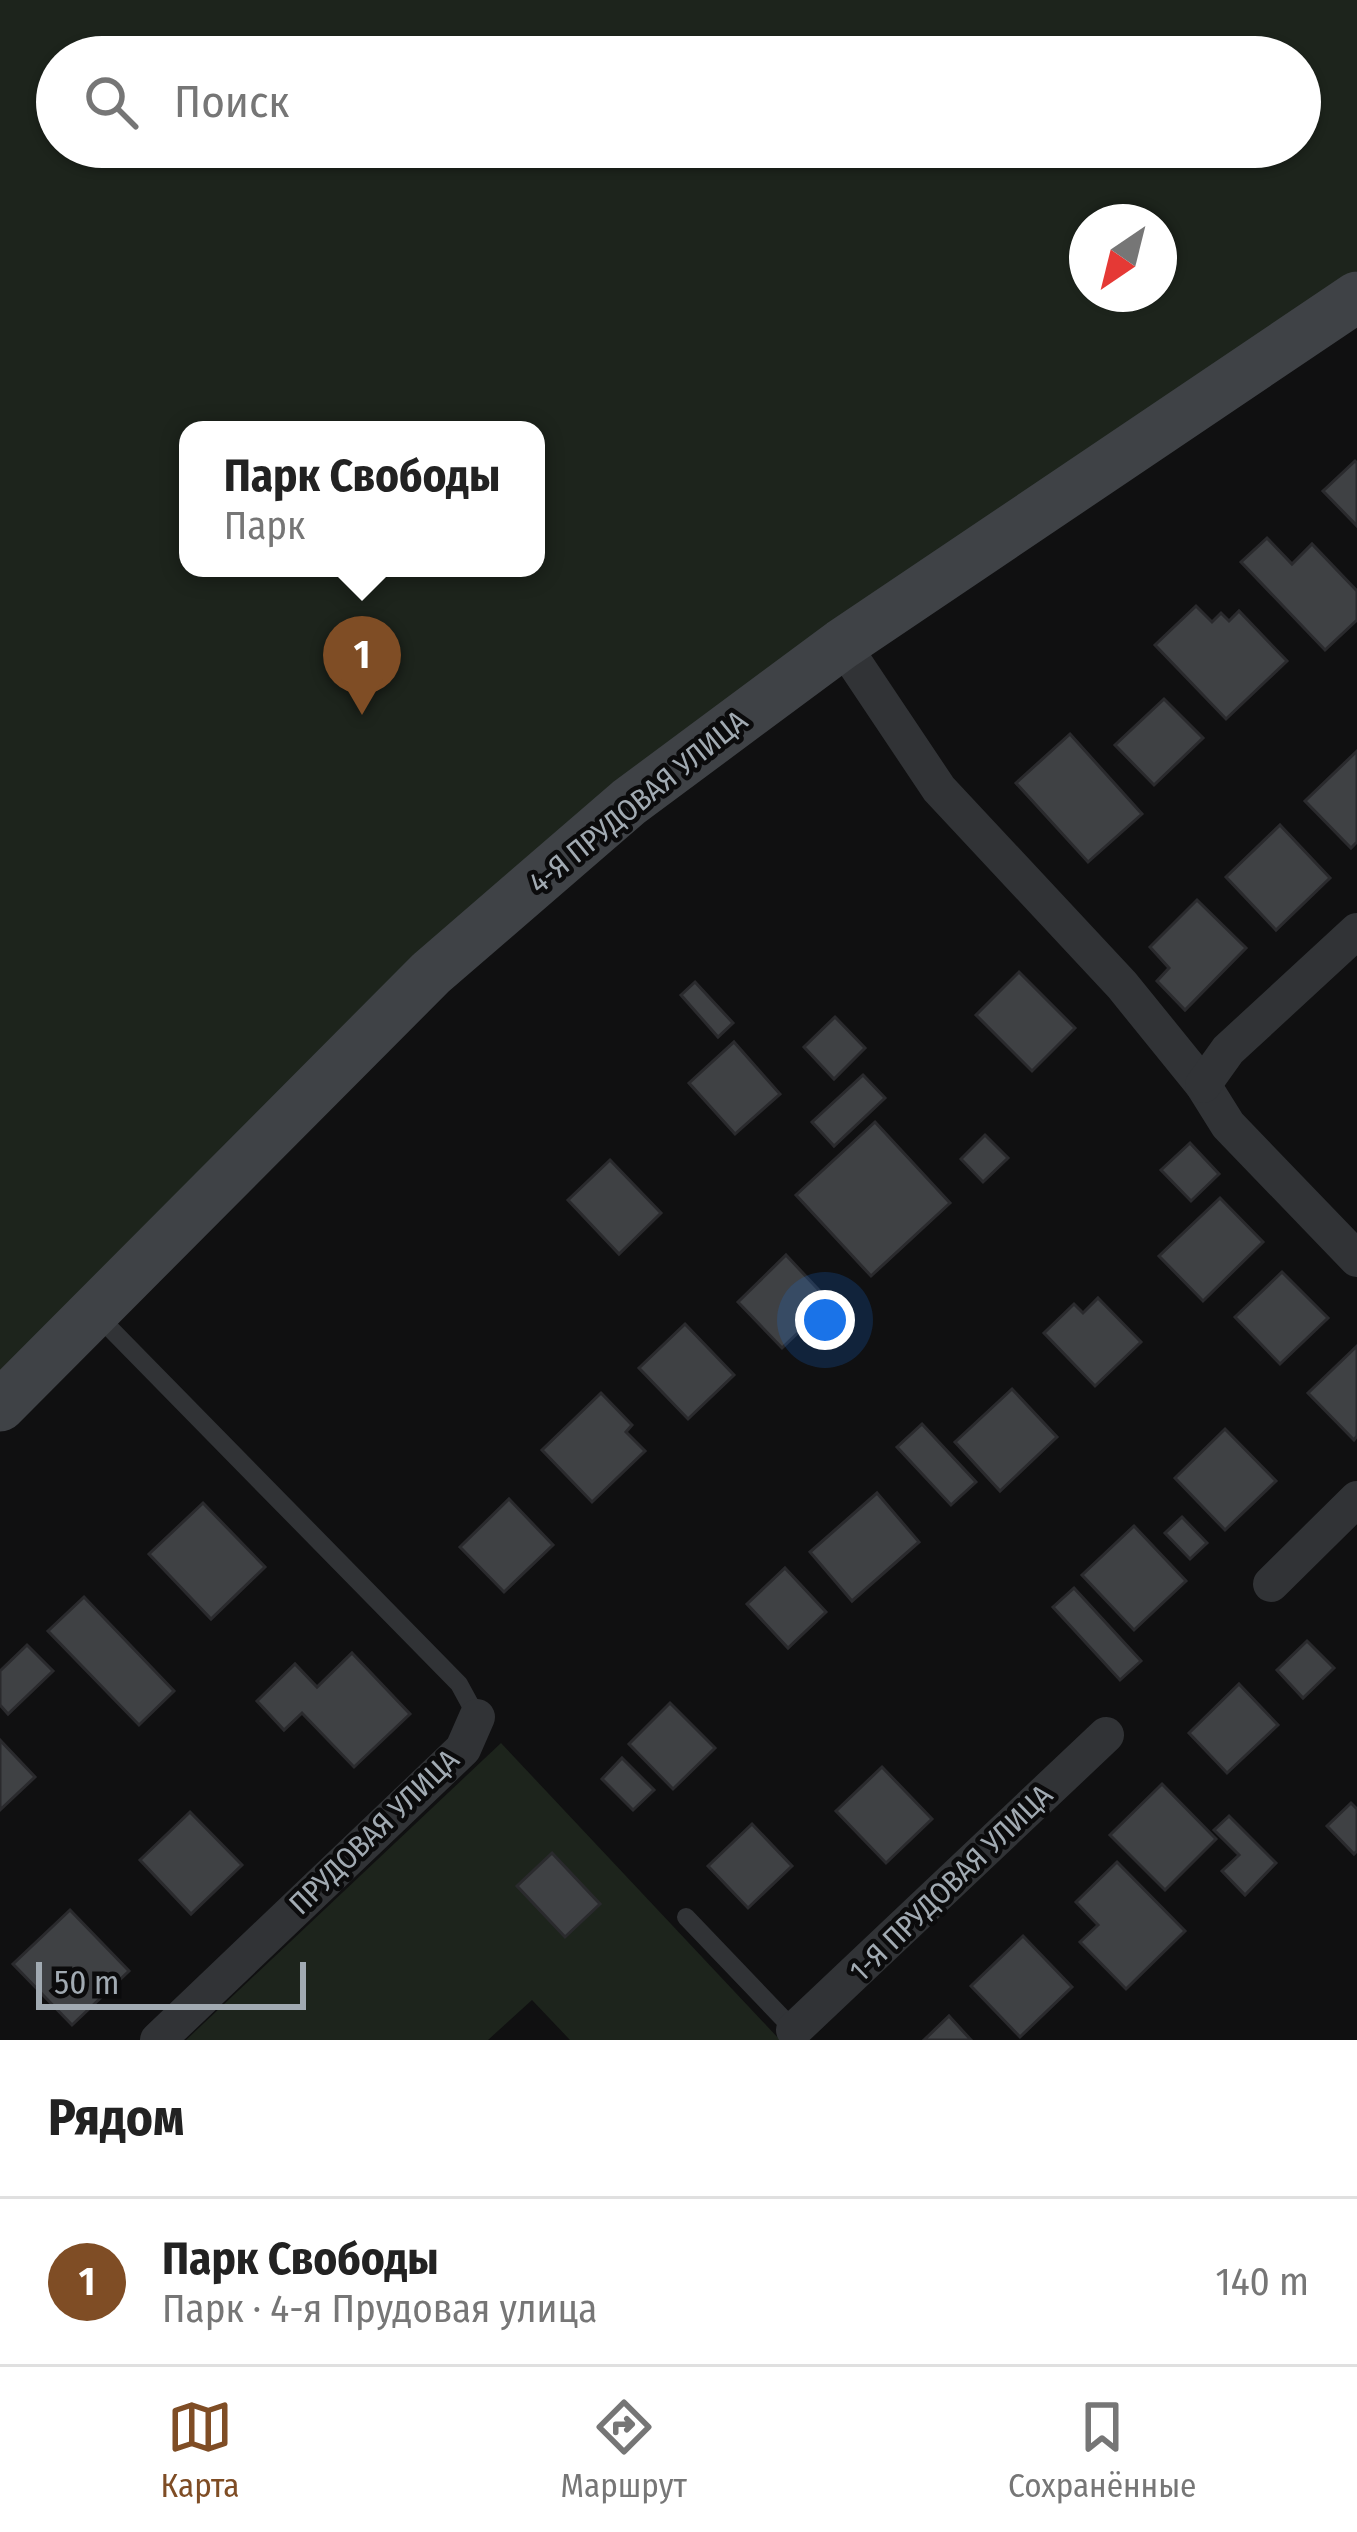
<!DOCTYPE html>
<html lang="ru">
<meta charset="utf-8">
<style>
:root{--surface:#fff;--page:#f6f6f6;--text:#222;--muted:#767676;--line:#e0e0e0;--accent:#7f4d25}
body{margin:0;font-family:"Fira Sans Condensed",sans-serif;background:var(--page);color:var(--text)}
.compass{position:absolute;left:1069px;top:204px;width:108px;height:108px;border-radius:50%;background:var(--surface);box-shadow:0 3px 9px #0004;rotate:215deg}
.scale{position:absolute;left:36px;bottom:30px;width:270px;box-sizing:border-box;padding-left:12px;border:6px solid #a1aab2;border-top:0;font-size:33px;line-height:42px;white-space:nowrap;color:#a1aab2;-webkit-text-stroke:9px #0b0b0c;paint-order:stroke}
.you{position:absolute;left:825px;top:1320px;width:42px;height:42px;margin:-30px;border:9px solid #fff;border-radius:50%;background:#1a73e8;box-shadow:0 0 0 18px #1a73e833}
.badge{display:grid;place-items:center;width:78px;height:78px;border-radius:50%;background:var(--accent);color:#fff;font-size:39px;font-weight:700}
.pin{position:absolute;translate:-50% -99px;filter:drop-shadow(0 3px 6px #0008)}
.pin::after{content:'';position:absolute;top:63px;width:42px;height:36px;background:inherit;clip-path:polygon(0 0,100% 0,50% 100%)}
.popup{position:absolute;left:179px;top:421px;width:366px;height:156px;box-sizing:border-box;display:grid;place-content:center;border-radius:24px;background:var(--surface);filter:drop-shadow(0 3px 9px #0005);font-size:39px;white-space:nowrap;color:var(--muted)}
.popup b{font-size:45px;color:var(--text)}
.popup::after{content:'';position:absolute;left:50%;top:100%;margin-left:-24px;border:24px solid transparent;border-top-color:var(--surface)}
.list{margin:0;padding:0;list-style:none}
h2{display:flex;justify-content:space-between;align-items:center;height:156px;margin:0;padding:0 48px;font-size:51px}
h2 small{font-size:39px;font-weight:400;color:var(--muted)}
.list li{display:grid;grid-template-columns:78px 1fr auto;gap:36px;align-items:center;box-sizing:border-box;height:168px;padding:0 48px;border-top:3px solid var(--line)}
.list b{display:block;font-size:45px;white-space:nowrap}
.list p{margin:0;font-size:39px;white-space:nowrap;color:var(--muted)}
.list em{font-size:39px;font-style:normal;color:var(--muted)}
.icon{flex:none;width:66px;height:66px;fill:none;stroke:currentColor;stroke-width:2;stroke-linecap:round;stroke-linejoin:round}
.map{position:relative;flex:none;width:1357px;height:2040px;overflow:hidden}
.search{position:absolute;background:var(--surface);box-shadow:0 3px 9px #0004;left:36px;right:36px;top:36px;height:132px;display:flex;align-items:center;gap:30px;box-sizing:border-box;padding:0 42px;border-radius:66px;color:var(--muted);font-size:45px}
.sheet{height:324px;background:var(--surface)}
nav{display:flex;justify-content:space-around;align-items:center;box-sizing:border-box;height:168px;border-top:3px solid var(--line);background:var(--surface);font-size:33px;color:var(--muted)}
nav a{display:grid;justify-items:center;gap:6px}
nav .on{color:var(--accent)}
.map>svg:first-child{display:block}
.green{fill:#1d241c;fill-rule:evenodd}
.building{fill:#3f4144;stroke:#2a2a2d;stroke-width:3}
.lines{fill:none;stroke-linecap:round;stroke-linejoin:round}
.service{stroke:#313336;stroke-width:18}
.minor{stroke:#313336;stroke-width:36}
.secondary{stroke:#3f4246;stroke-width:51}
.labels{text-anchor:middle;dominant-baseline:central;stroke-width:9;stroke-linejoin:round;paint-order:stroke}
.street-label{font-size:30px;fill:#a1aab2;stroke:#0b0b0c}
</style>
<div class="map">
<svg width="1357" height="2040" viewBox="0 0 1357 2040">
<rect width="100%" height="100%" fill="#101011"/>
<g class="green">
<path d="M0,0H1357V271L828,636L0,1385ZM57,57H1300V147H57ZM1087,222H1159V294H1087ZM188,430H536V568H188Z"/>
<path d="M501,1743L780,2040H570L532,2000L488,2040H186Z"/>
</g>
<g class="building">
<path d="M1355,461L1357,463V526L1323,491Z"/>
<path d="M1267,538L1292,564L1312,544L1357,591V620L1325,650L1241,562Z"/>
<path d="M1196,606L1212,622L1221,613L1229,621L1239,611L1287,661L1226,719L1155,645Z"/>
<path d="M1164,699L1203,738L1154,785L1115,745Z"/>
<path d="M1070,734L1142,814L1088,862L1016,783Z"/>
<path d="M1357,751V842L1351,848L1305,801Z"/>
<path d="M1280,825L1330,878L1276,930L1226,877Z"/>
<path d="M1197,900L1246,948L1185,1010L1157,981L1169,968L1150,947Z"/>
<path d="M1019,972L1075,1028L1032,1071L976,1015Z"/>
<path d="M695,982L733,1023L718,1037L681,995Z"/>
<path d="M835,1017L865,1048L834,1079L804,1047Z"/>
<path d="M734,1042L780,1094L735,1134L689,1083Z"/>
<path d="M863,1075L885,1098L834,1146L812,1122Z"/>
<path d="M875,1122L950,1203L871,1276L796,1195Z"/>
<path d="M985,1135L1008,1158L983,1182L961,1159Z"/>
<path d="M1190,1143L1219,1174L1191,1201L1161,1170Z"/>
<path d="M610,1160L661,1213L619,1254L568,1200Z"/>
<path d="M1220,1198L1263,1242L1203,1301L1159,1256Z"/>
<path d="M786,1255L830,1302L782,1348L738,1302Z"/>
<path d="M1282,1272L1328,1318L1280,1364L1235,1317Z"/>
<path d="M1098,1298L1141,1342L1095,1386L1044,1333L1074,1304L1083,1313Z"/>
<path d="M685,1324L734,1375L688,1419L639,1368Z"/>
<path d="M1357,1346V1436L1354,1440L1308,1393Z"/>
<path d="M1012,1389L1057,1437L1000,1491L955,1442Z"/>
<path d="M601,1393L632,1425L626,1432L645,1451L592,1502L542,1450Z"/>
<path d="M922,1424L976,1482L951,1505L897,1447Z"/>
<path d="M1225,1429L1276,1481L1225,1530L1175,1478Z"/>
<path d="M877,1493L919,1542L852,1601L810,1552Z"/>
<path d="M509,1499L553,1545L504,1592L460,1547Z"/>
<path d="M203,1503L265,1567L211,1619L149,1554Z"/>
<path d="M1182,1517L1207,1543L1190,1559L1165,1533Z"/>
<path d="M1134,1526L1186,1581L1134,1630L1082,1575Z"/>
<path d="M785,1568L826,1612L788,1648L747,1604Z"/>
<path d="M1074,1588L1141,1661L1120,1680L1053,1607Z"/>
<path d="M84,1597L174,1691L139,1725L48,1631Z"/>
<path d="M1307,1641L1334,1668L1303,1698L1277,1670Z"/>
<path d="M27,1645L53,1671L8,1714L0,1705V1671Z"/>
<path d="M352,1653L410,1714L354,1767L302,1713L284,1730L257,1701L295,1664L317,1687Z"/>
<path d="M1239,1684L1278,1725L1227,1773L1189,1733Z"/>
<path d="M670,1703L715,1748L673,1789L629,1744Z"/>
<path d="M0,1740L35,1777L0,1810Z"/>
<path d="M622,1758L654,1790L633,1810L602,1779Z"/>
<path d="M882,1767L932,1819L886,1863L836,1811Z"/>
<path d="M1162,1784L1216,1839L1165,1890L1110,1835Z"/>
<path d="M1351,1803L1357,1809V1851L1354,1854L1327,1826Z"/>
<path d="M190,1812L242,1865L191,1914L140,1860Z"/>
<path d="M1229,1816L1276,1863L1245,1895L1222,1871L1239,1855L1214,1830Z"/>
<path d="M752,1824L792,1866L748,1908L708,1866Z"/>
<path d="M552,1853L600,1904L565,1937L517,1886Z"/>
<path d="M1117,1862L1185,1931L1126,1989L1080,1942L1098,1925L1076,1902Z"/>
<path d="M70,1910L129,1971L72,2025L13,1964Z"/>
<path d="M1023,1936L1072,1987L1020,2037L971,1986Z"/>
<path d="M949,2016L971,2040H924Z"/>
</g>
<g class="lines">
<g class="service">
<path d="M98,1316L459,1684L477,1717"/>
<path d="M686,1917L796,2032"/>
</g>
<g class="minor">
<path d="M842,644L939,789L1122,985L1203,1085L1228,1125L1357,1259"/>
<path d="M1203,1085L1228,1050L1357,931"/>
<path d="M1271,1584L1357,1499"/>
<path d="M794,2030L1106,1735"/>
<path d="M158,2040L463,1749L477,1717"/>
</g>
<path class="secondary" d="M0,1406L431,973L629,802L842,644L1357,297"/>
</g>
<g class="labels">
<g class="street-label">
<text transform="translate(638 802) rotate(-39)">4-Я ПРУДОВАЯ УЛИЦА</text>
<text transform="translate(374 1832) rotate(-44)">ПРУДОВАЯ УЛИЦА</text>
<text transform="translate(951 1883) rotate(-44)">1-Я ПРУДОВАЯ УЛИЦА</text>
</g>
</g>
</svg>
<svg class="compass" viewBox="-18 -18 36 36"><path d="M0-13l5 13h-10z" fill="#e53935"/><path d="M0 13l5-13h-10z" fill="#767676"/></svg>
<div class="scale">50 m</div>
<div class="you"></div>
<div class="pin badge" style="left:362px;top:715px">1</div>
<div class="popup"><b>Парк Свободы</b>Парк</div>
<div class="search"><svg class="icon" aria-label="search" viewBox="0 0 24 24"><circle cx="10" cy="10" r="6"/><path d="M15 15l6 6"/></svg>Поиск</div>
</div>
<section class="sheet">
<h2>Рядом<small></small></h2>
<ul class="list">
<li><span class="badge">1</span><div><b>Парк Свободы</b><p>Парк · 4-я Прудовая улица</p></div><em>140 m</em></li>
</ul>
</section>
<nav>
<a class="on"><svg class="icon" aria-label="map" viewBox="0 0 24 24"><path d="M3 6l6-2 6 2 6-2v14l-6 2-6-2-6 2zM9 4v14M15 6v14"/></svg>Карта</a>
<a><svg class="icon" aria-label="directions" viewBox="0 0 24 24"><path d="M12 3l9 9-9 9-9-9zM9 14v-3h6M13 9l2 2-2 2"/></svg>Маршрут</a>
<a><svg class="icon" aria-label="saved" viewBox="0 0 24 24"><path d="M7 4h10v16l-5-4-5 4z"/></svg>Сохранённые</a>
</nav>
